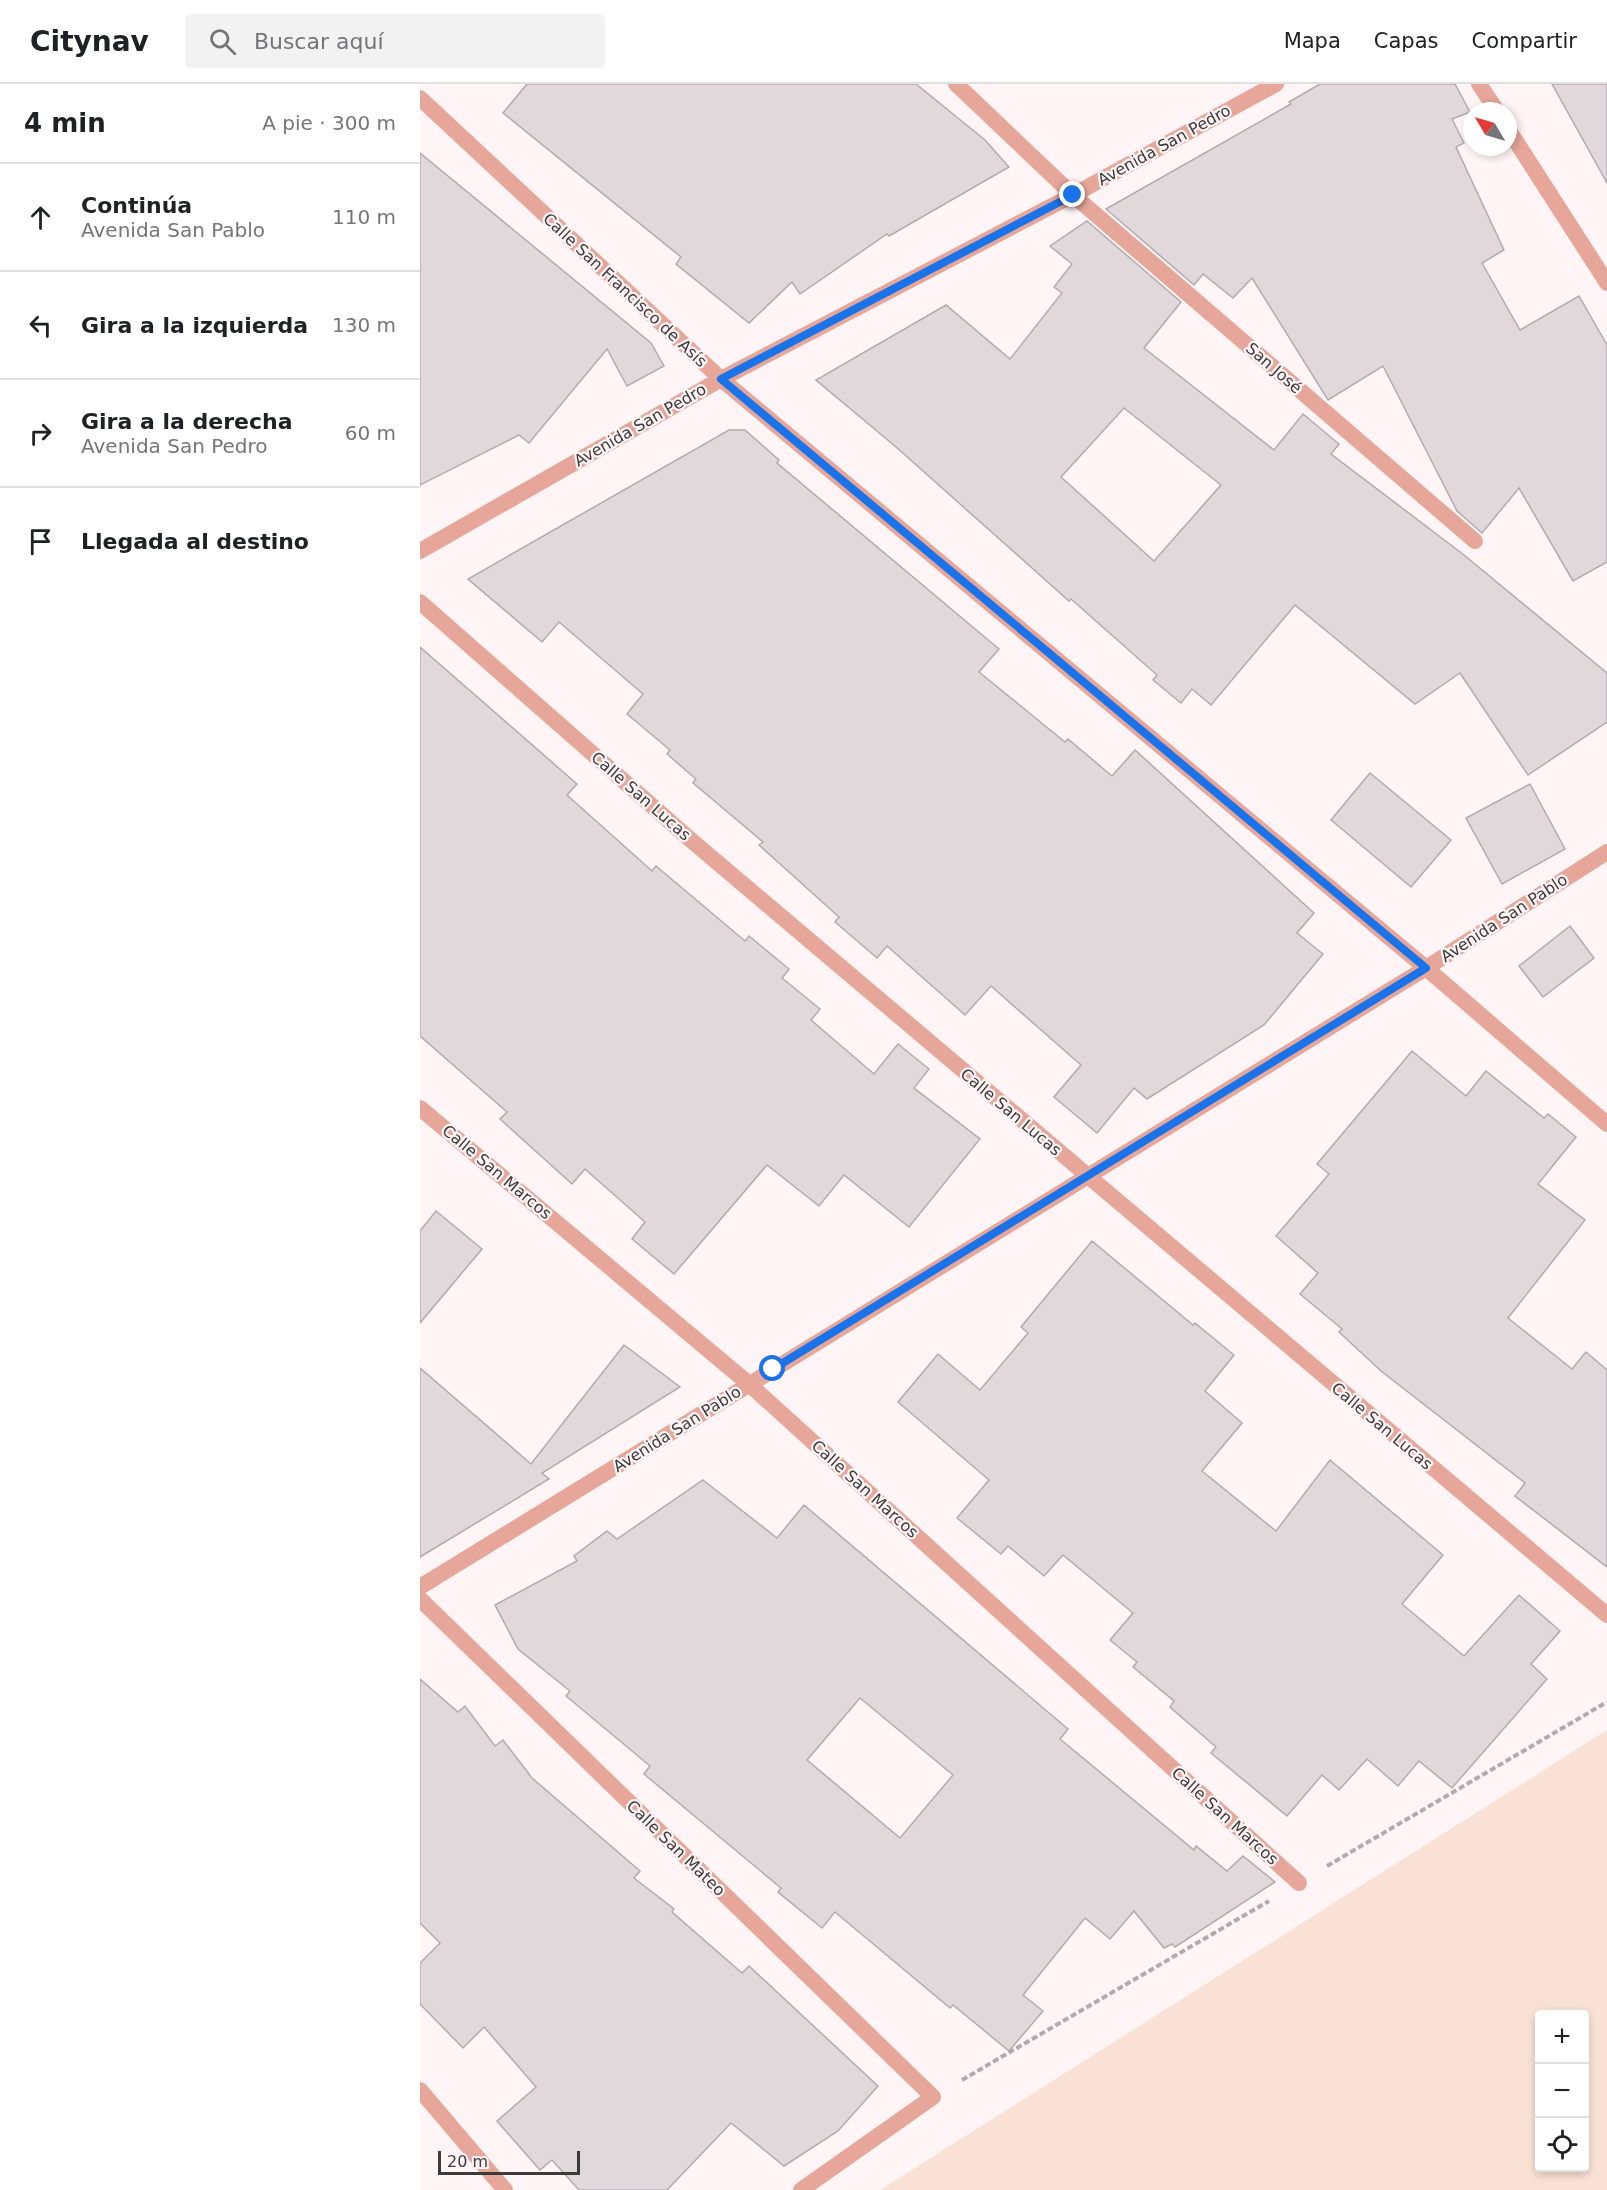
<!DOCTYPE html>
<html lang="es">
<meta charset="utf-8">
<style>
:root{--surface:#fff;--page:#f2f2f2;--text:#202124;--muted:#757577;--line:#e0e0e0}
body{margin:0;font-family:"DejaVu Sans",sans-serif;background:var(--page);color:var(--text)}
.controls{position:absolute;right:18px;bottom:18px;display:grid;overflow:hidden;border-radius:6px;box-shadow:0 3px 9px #0003}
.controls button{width:54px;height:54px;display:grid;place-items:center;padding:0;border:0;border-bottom:2px solid var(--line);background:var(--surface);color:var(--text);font:30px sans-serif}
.compass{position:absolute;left:1043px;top:18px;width:54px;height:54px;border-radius:50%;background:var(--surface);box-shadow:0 3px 9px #0003;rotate:308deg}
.scale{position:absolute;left:18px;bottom:15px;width:142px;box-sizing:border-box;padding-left:6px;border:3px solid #3e3a3a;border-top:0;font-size:16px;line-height:21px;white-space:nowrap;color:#3e3a3a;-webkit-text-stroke:4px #fff5f6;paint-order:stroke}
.stop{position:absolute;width:18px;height:18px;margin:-14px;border:4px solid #1a73e8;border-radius:50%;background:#fff}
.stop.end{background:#1a73e8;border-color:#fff;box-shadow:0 2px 6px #0008}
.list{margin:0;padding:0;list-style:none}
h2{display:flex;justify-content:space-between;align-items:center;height:78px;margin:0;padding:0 24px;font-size:26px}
h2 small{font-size:20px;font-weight:400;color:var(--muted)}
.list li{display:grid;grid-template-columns:39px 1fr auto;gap:18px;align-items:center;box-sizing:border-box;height:108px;padding:0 24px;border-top:2px solid var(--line)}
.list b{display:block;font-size:22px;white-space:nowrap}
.list p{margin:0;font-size:20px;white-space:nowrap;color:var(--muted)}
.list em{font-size:20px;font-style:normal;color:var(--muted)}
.icon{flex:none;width:33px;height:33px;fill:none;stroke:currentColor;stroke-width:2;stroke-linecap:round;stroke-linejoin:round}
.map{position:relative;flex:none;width:1187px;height:2106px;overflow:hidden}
header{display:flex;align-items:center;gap:36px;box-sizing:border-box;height:84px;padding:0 30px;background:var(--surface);border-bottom:2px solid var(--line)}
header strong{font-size:28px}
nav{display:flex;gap:33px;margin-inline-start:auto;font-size:21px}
.search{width:420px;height:54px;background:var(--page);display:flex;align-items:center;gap:15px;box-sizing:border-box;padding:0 21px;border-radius:6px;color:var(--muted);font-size:22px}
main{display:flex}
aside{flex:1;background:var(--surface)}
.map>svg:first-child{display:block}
.green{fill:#f9e2d5;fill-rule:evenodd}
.building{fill:#e1d8dc;stroke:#b3aaae;stroke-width:1.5;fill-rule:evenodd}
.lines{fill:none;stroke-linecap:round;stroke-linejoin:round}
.path{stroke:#b2aaab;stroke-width:4;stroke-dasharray:6 3;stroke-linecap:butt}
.minor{stroke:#e7a69a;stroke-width:16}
.tertiary{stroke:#e7a69a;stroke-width:16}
.route{stroke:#1a73e8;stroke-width:8}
.labels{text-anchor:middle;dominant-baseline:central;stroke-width:4.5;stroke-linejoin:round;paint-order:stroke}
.street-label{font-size:16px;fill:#3e3a3a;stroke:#fff5f6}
</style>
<header>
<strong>Citynav</strong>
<div class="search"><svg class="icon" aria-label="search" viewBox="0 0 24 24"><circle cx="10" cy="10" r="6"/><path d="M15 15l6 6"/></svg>Buscar aquí</div>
<nav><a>Mapa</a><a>Capas</a><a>Compartir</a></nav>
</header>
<main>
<aside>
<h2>4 min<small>A pie · 300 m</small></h2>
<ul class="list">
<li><svg class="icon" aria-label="ahead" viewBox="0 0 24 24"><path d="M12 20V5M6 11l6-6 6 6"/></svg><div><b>Continúa</b><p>Avenida San Pablo</p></div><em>110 m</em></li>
<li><svg class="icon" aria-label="left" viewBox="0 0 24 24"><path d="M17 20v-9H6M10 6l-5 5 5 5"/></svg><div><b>Gira a la izquierda</b></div><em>130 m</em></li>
<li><svg class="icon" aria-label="right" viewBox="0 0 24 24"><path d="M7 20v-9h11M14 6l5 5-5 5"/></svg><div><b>Gira a la derecha</b><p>Avenida San Pedro</p></div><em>60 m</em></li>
<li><svg class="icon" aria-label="arrive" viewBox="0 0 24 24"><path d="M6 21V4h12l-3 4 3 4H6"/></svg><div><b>Llegada al destino</b></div></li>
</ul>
</aside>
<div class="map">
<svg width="1187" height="2106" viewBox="0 0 1187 2106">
<rect width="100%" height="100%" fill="#fff5f6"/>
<path class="green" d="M1187,1646V2106H460ZM1120,1930H1164V2084H1120Z"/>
<g class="building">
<path d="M107,0H496L565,56L589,83L469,152L467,150L380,210L372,198L329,239L256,180L261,173L83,29Z"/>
<path d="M900,0H1035L1050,28L1032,35L1044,59L1036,63L1084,166L1062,179L1100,246L1159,212L1187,261V478L1153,497L1099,404L1062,449L1037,427L963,282L908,316L832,194L813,214L783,190L774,201L686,125L871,20L869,18Z"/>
<path d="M1132,0H1187V99Z"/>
<path d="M0,69L231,259L244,282L207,302L187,265L109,359L99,351L0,401Z"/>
<path d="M667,137L761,218L724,264L854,366L883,330L919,360L911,370L1044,471L1187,589V638L1108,691L1040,589L995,620L875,521L791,621L772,605L761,619L733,596L737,591L651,515L649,517L476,363L396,296L526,221L590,275L642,209L634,203L652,180L630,162ZM704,324L801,401L734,477L641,393Z"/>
<path d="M309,346H325L359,376L357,379L579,565L559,588L645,658L648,655L692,692L715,666L894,829L877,849L903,870L844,941L727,1015L714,1004L677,1049L634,1013L661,981L571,902L545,931L467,862L457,874L415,838L419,833L339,761L343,758L273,699L276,695L247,670L250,666L207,630L223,610L139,538L122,558L48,495Z"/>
<path d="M0,563L157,700L147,711L232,787L236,782L325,857L329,852L369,885L362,894L400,925L391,936L454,990L478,960L509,985L494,1004L560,1055L489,1143L424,1091L399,1122L347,1081L254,1190L212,1155L225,1138L165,1085L152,1100L80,1035L87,1028L0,952Z"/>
<path d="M950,689L1031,756L991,803L911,736Z"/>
<path d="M1110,700L1145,765L1082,800L1046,734Z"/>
<path d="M1150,842L1174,874L1123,913L1099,882Z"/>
<path d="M992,967L1046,1012L1066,987L1124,1034L1128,1030L1156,1053L1118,1100L1165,1136L1088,1234L1152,1285L1166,1268L1187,1286V1483L1095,1412L1105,1399L961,1287L919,1248L922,1245L880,1210L898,1189L856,1152L909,1090L897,1080Z"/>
<path d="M16,1127L62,1165L0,1239V1147Z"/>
<path d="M672,1157L773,1241L775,1239L814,1271L785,1307L822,1339L782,1387L856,1447L910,1376L1023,1471L982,1520L1044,1572L1099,1511L1140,1547L1111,1580L1127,1595L1032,1704L999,1677L978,1702L947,1675L919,1706L902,1691L867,1732L791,1669L796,1663L750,1623L754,1617L713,1583L717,1578L690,1556L713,1529L643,1471L624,1492L588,1462L581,1470L537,1434L569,1396L478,1318L518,1270L560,1306L608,1249L601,1243Z"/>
<path d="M204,1261L260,1303L122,1389L129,1395L0,1473V1284L111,1380Z"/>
<path d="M283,1396L357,1454L384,1421L648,1645L640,1655L774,1766L776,1762L807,1787L823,1772L855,1798L755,1863L752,1860L744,1864L714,1827L690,1855L665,1834L603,1911L623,1927L589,1967L533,1921L530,1924L415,1828L402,1844L358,1808L361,1804L224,1690L230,1682L146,1612L150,1607L98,1565L75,1521L157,1477L154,1472L187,1447L197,1455ZM440,1614L533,1691L480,1754L387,1676Z"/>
<path d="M0,1595L38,1628L45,1622L75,1662L83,1656L112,1694L220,1787L214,1794L254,1825L252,1828L322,1889L329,1882L458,2002L418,2047L364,2082L311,2039L247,2106H159L132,2076L120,2086L77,2037L116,2003L64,1943L43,1964L0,1920V1879L20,1859L0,1839Z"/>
</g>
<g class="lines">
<g class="path">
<path d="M907,1782L1187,1618"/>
<path d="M542,1996L849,1817"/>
</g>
<g class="minor">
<path d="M536,0L653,111L1055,457"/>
<path d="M1059,0L1077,27"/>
<path d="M0,14L301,295L1006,884L1187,1040"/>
<path d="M1088,45L1187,199"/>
<path d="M0,518L272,757L1187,1531"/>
<path d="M0,1024L329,1300L879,1799"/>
<path d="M0,1503L1006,884L1187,768"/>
<path d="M0,1515L513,2013L381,2106"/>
</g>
<g class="tertiary">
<path d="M0,467L301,295L653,111L856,0"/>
<path d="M0,2006L85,2106"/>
</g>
</g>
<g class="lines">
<path class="route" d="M353,1285L1006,884L301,295L653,111"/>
</g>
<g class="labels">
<g class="street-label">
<text transform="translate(744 61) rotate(-29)">Avenida San Pedro</text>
<text transform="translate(205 206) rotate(43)">Calle San Francisco de Asís</text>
<text transform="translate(854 284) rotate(41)">San José</text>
<text transform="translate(220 341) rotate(-30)">Avenida San Pedro</text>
<text transform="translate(221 712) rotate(41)">Calle San Lucas</text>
<text transform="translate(1084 834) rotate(-33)">Avenida San Pablo</text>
<text transform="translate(591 1028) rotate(40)">Calle San Lucas</text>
<text transform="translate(77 1088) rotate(40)">Calle San Marcos</text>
<text transform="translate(962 1342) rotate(40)">Calle San Lucas</text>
<text transform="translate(257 1345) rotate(-32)">Avenida San Pablo</text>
<text transform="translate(445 1405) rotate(42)">Calle San Marcos</text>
<text transform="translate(805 1732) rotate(42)">Calle San Marcos</text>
<text transform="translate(256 1764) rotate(44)">Calle San Mateo</text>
</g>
</g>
</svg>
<div class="controls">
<button>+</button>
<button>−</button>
<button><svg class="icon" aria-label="locate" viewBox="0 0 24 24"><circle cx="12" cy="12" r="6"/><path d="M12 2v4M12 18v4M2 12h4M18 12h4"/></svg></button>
</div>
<svg class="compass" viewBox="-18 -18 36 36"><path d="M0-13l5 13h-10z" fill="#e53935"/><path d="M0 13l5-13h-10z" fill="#757577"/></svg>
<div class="scale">20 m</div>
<div class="stop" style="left:353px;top:1285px"></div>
<div class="stop end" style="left:653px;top:111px"></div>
</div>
</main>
